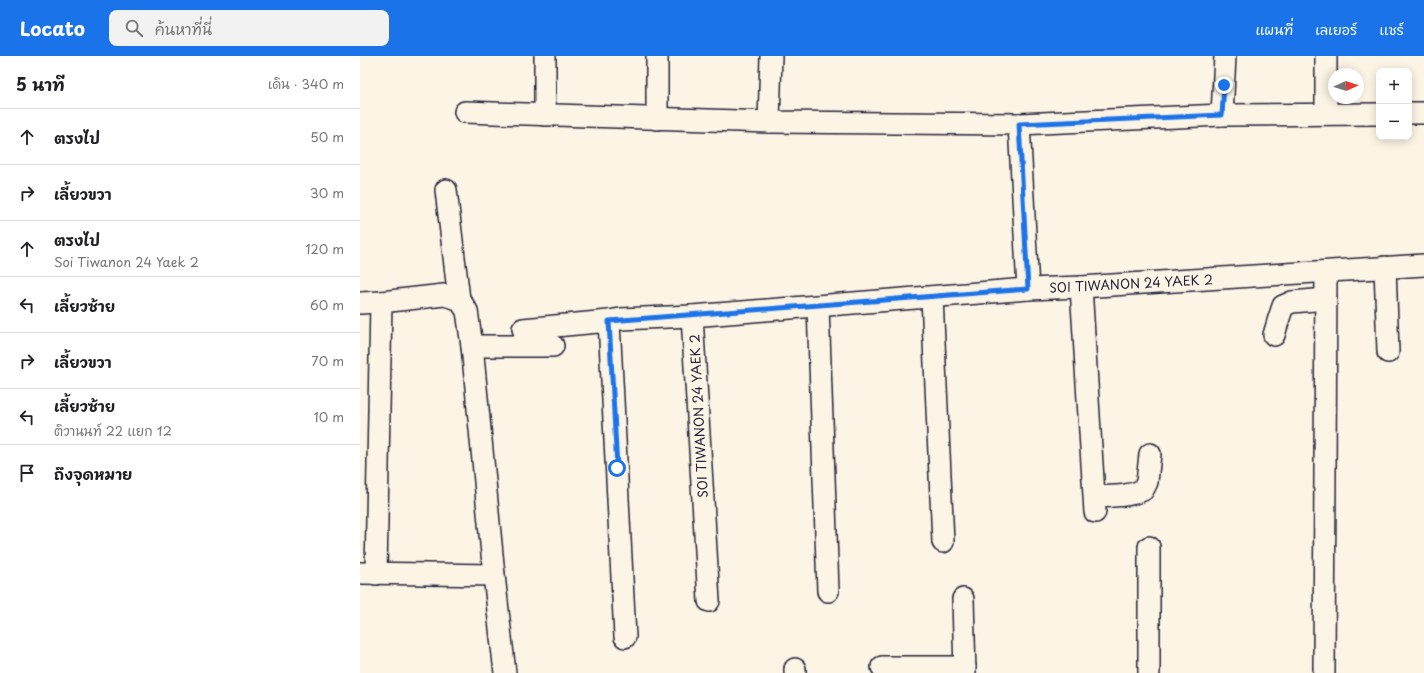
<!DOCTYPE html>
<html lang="th">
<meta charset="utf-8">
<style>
:root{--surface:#fff;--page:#f2f2f2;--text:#202124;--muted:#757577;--line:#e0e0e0;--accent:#1a73e8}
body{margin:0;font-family:"Playpen Sans","Playpen Sans Thai",sans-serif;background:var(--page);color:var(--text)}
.controls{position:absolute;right:12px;top:12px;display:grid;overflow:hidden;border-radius:8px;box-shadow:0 2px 10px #0003}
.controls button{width:36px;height:36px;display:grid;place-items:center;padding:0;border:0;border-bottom:1px solid var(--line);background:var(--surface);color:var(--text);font:20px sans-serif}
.compass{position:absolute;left:968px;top:12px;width:36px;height:36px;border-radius:50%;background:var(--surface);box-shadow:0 2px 10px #0003;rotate:87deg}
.stop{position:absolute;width:12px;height:12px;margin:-9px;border:3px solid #1a73e8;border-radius:50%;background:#fff}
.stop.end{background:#1a73e8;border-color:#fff;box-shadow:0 1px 4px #0008}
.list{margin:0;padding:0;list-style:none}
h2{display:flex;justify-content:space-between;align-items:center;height:52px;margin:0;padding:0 16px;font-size:17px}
h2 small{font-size:13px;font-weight:400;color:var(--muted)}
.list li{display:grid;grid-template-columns:26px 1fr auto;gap:12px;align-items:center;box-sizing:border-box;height:56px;padding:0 16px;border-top:1px solid var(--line)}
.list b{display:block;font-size:15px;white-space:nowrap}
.list p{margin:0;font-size:13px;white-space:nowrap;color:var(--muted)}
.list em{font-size:13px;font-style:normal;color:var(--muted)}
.icon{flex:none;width:22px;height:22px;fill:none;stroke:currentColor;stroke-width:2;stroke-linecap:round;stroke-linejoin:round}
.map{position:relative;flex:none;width:1064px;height:617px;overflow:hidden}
header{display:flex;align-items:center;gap:24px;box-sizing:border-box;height:56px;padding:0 20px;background:var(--accent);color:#fff}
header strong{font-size:19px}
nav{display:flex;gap:22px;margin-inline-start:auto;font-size:14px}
.search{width:280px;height:36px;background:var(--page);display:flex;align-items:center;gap:10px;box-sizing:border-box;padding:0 14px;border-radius:8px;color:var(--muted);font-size:15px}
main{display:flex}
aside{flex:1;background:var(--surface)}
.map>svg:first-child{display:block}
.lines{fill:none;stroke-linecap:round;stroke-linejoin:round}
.street-casing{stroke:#22223b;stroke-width:24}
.street{stroke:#fcf5e5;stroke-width:21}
.route{stroke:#1a73e8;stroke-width:5}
.labels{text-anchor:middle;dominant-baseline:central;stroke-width:4;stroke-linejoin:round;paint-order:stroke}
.street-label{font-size:13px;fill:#22223b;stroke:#fcf5e5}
</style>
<header>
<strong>Locato</strong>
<div class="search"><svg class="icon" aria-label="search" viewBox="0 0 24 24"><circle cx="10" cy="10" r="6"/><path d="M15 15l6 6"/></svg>ค้นหาที่นี่</div>
<nav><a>แผนที่</a><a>เลเยอร์</a><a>แชร์</a></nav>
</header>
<main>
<aside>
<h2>5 นาที<small>เดิน · 340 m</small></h2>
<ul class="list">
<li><svg class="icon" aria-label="ahead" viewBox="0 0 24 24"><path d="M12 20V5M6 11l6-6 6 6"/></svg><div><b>ตรงไป</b></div><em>50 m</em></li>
<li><svg class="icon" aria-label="right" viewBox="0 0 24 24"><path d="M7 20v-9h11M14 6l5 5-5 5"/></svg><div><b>เลี้ยวขวา</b></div><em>30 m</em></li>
<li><svg class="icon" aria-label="ahead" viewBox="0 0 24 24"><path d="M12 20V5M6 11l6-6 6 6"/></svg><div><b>ตรงไป</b><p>Soi Tiwanon 24 Yaek 2</p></div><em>120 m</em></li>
<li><svg class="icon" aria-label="left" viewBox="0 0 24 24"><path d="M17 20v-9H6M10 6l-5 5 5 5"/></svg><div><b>เลี้ยวซ้าย</b></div><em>60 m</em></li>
<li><svg class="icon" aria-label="right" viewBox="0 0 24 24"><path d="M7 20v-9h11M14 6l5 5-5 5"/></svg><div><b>เลี้ยวขวา</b></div><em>70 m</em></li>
<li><svg class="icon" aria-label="left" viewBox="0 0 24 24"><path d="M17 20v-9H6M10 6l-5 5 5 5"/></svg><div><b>เลี้ยวซ้าย</b><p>ติวานนท์ 22 แยก 12</p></div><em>10 m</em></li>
<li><svg class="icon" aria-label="arrive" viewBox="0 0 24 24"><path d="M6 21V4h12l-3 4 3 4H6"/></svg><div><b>ถึงจุดหมาย</b></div></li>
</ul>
</aside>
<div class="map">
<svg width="1064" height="617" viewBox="0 0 1064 617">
<rect width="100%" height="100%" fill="#fcf5e5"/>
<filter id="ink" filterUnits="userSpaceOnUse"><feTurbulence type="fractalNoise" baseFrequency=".025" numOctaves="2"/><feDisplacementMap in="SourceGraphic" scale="8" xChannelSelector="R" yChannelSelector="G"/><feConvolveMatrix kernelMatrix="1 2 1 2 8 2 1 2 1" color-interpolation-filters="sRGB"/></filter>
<g filter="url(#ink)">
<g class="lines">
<defs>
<g id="street">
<path d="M185,0V59"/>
<path d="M966,0V58"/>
<path d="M105,56L409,66L659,68L862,59L1019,58"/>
<path d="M1049,57H1064"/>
<path d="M862,59L865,0"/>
<path d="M297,63V0"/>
<path d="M409,66L411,0"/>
<path d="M659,68L668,233"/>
<path d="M86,134L99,243L107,255L112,290L134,519L145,617"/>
<path d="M1025,211L1028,296"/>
<path d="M721,231L735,456"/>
<path d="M572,241L583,486"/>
<path d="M0,247L21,246L84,239L99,243"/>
<path d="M458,250L468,535"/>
<path d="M163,273L249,265"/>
<path d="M914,279L919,262L923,250L932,246L966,243"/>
<path d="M112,290H193"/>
<path d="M735,441C751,440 768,441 783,434L787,426L790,398"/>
<path d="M789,491V617"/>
<path d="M0,517L134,519"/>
<path d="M16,518L21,246"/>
<path d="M603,543L605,617"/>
<path d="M349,545L332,260L668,233L721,231L1064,209"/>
<path d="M265,581L249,265L260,263L332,260"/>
<path d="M522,611H605"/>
<path d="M435,613V617"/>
<path d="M964,617L966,216"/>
</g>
</defs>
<use href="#street" class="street-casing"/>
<use href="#street" class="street"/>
</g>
</g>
<g class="lines" filter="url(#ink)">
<path class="route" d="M257,412L249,265L668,233L659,68L862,59L864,29"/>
</g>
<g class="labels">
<g class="street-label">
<text transform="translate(771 227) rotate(-3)">SOI TIWANON 24 YAEK 2</text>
<text transform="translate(338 360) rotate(-93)">SOI TIWANON 24 YAEK 2</text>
</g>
</g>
</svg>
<div class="controls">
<button>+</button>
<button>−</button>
</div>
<svg class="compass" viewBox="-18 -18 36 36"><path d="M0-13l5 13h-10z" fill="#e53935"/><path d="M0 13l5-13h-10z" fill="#757577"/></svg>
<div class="stop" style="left:257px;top:412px"></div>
<div class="stop end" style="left:864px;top:29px"></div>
</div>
</main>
